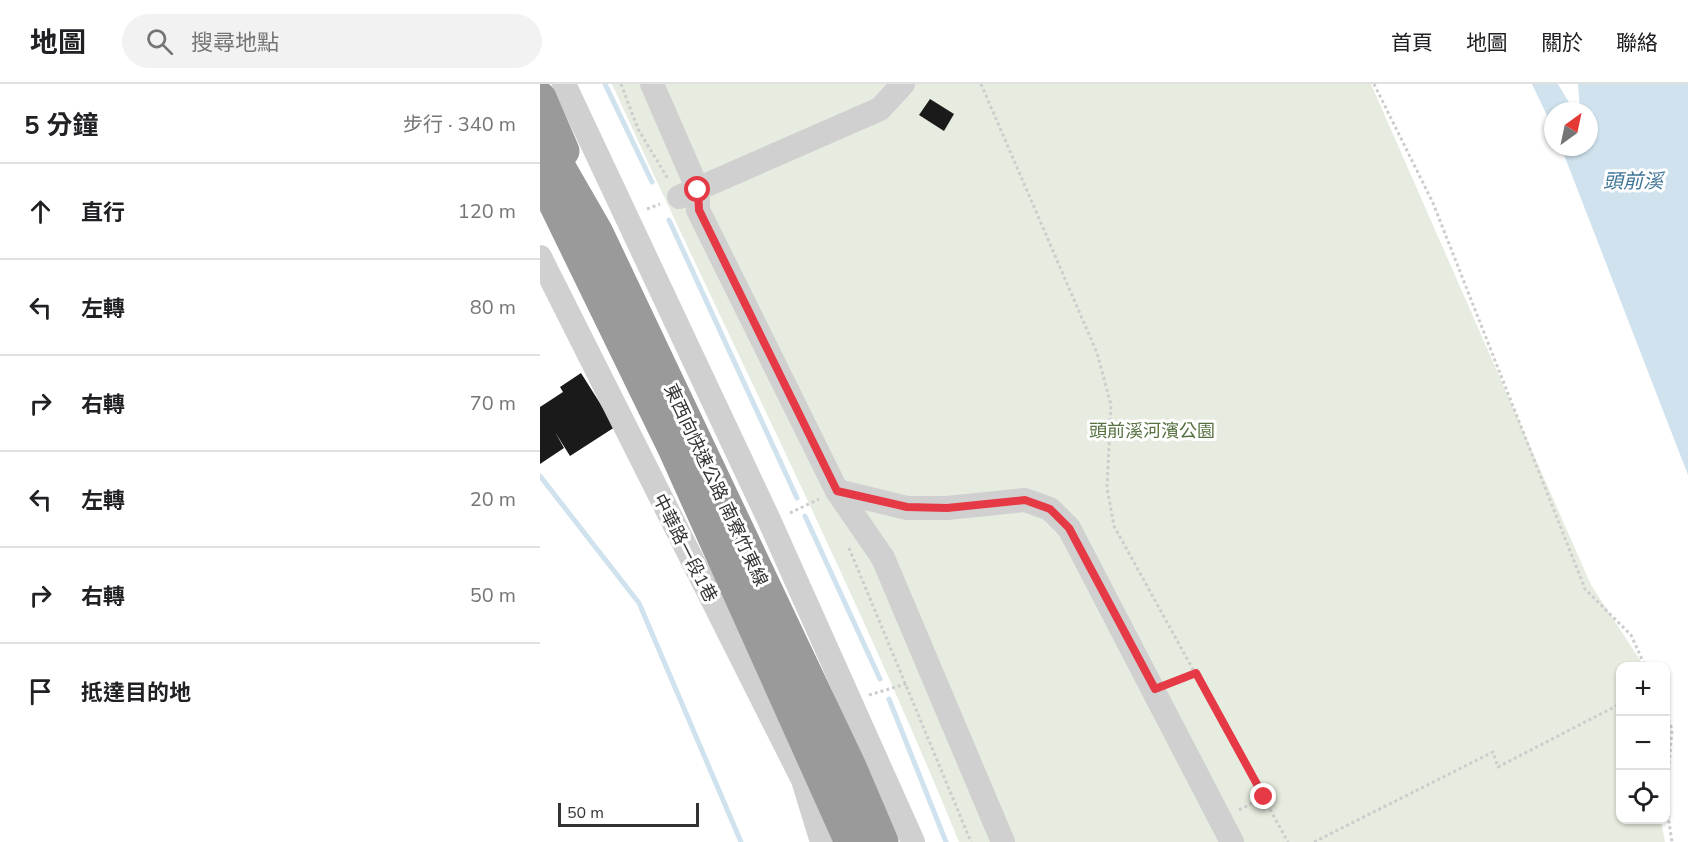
<!DOCTYPE html>
<html lang="zh-TW">
<meta charset="utf-8">
<style>
:root{--surface:#fff;--page:#f2f2f2;--text:#202124;--muted:#757577;--line:#e0e0e0}
body{margin:0;font-family:"Nunito Sans","Noto Sans TC",sans-serif;background:var(--page);color:var(--text)}
.controls{position:absolute;right:18px;bottom:18px;display:grid;overflow:hidden;border-radius:12px;box-shadow:0 2px 4px #0004}
.controls button{width:54px;height:54px;display:grid;place-items:center;padding:0;border:0;border-bottom:2px solid var(--line);background:var(--surface);color:var(--text);font:30px sans-serif}
.compass{position:absolute;left:1004px;top:18px;width:54px;height:54px;border-radius:50%;background:var(--surface);box-shadow:0 2px 4px #0004;rotate:33deg}
.scale{position:absolute;left:18px;bottom:15px;width:141px;box-sizing:border-box;padding-left:6px;border:3px solid #333;border-top:0;font-size:16px;line-height:21px;white-space:nowrap;color:#333;-webkit-text-stroke:4px #fff;paint-order:stroke}
.stop{position:absolute;width:18px;height:18px;margin:-14px;border:4px solid #e63946;border-radius:50%;background:#fff}
.stop.end{background:#e63946;border-color:#fff;box-shadow:0 2px 6px #0008}
.list{margin:0;padding:0;list-style:none}
h2{display:flex;justify-content:space-between;align-items:center;height:78px;margin:0;padding:0 24px;font-size:26px}
h2 small{font-size:20px;font-weight:400;color:var(--muted)}
.list li{display:grid;grid-template-columns:39px 1fr auto;gap:18px;align-items:center;box-sizing:border-box;height:96px;padding:0 24px;border-top:2px solid var(--line)}
.list b{display:block;font-size:22px;white-space:nowrap}
.list em{font-size:20px;font-style:normal;color:var(--muted)}
.icon{flex:none;width:33px;height:33px;fill:none;stroke:currentColor;stroke-width:2;stroke-linecap:round;stroke-linejoin:round}
.map{position:relative;flex:none;width:1148px;height:758px;overflow:hidden}
header{display:flex;align-items:center;gap:36px;box-sizing:border-box;height:84px;padding:0 30px;background:var(--surface);border-bottom:2px solid var(--line)}
header strong{font-size:28px}
nav{display:flex;gap:33px;margin-inline-start:auto;font-size:21px}
.search{width:420px;height:54px;background:var(--page);display:flex;align-items:center;gap:15px;box-sizing:border-box;padding:0 21px;border-radius:33px;color:var(--muted);font-size:22px}
main{display:flex}
aside{flex:1;background:var(--surface)}
.map>svg:first-child{display:block}
.green{fill:#e6ecdf}
.water{fill:#cfe2ee}
.lines{fill:none;stroke-linecap:round;stroke-linejoin:round}
.stream{stroke:#cfe2ee;stroke-width:5}
.building{fill:#1a1a1a}
.path{stroke:#cdcdcd;stroke-width:3;stroke-dasharray:3 3;stroke-linecap:butt}
.minor{stroke:#d0d0d0;stroke-width:24}
.highway{stroke:#9a9a9a;stroke-width:33}
.route{stroke:#e63946;stroke-width:8}
.labels{text-anchor:middle;dominant-baseline:central;stroke-width:6;stroke-linejoin:round;paint-order:stroke}
.park-label{font-size:18px;fill:#56703f;stroke:#fff}
.street-label{font-size:18px;fill:#333;stroke:#fff}
.water-label{font-size:20px;font-style:italic;fill:#3f7597;stroke:#fff}
</style>
<header>
<strong>地圖</strong>
<div class="search"><svg class="icon" aria-label="search" viewBox="0 0 24 24"><circle cx="10" cy="10" r="6"/><path d="M15 15l6 6"/></svg>搜尋地點</div>
<nav><a>首頁</a><a>地圖</a><a>關於</a><a>聯絡</a></nav>
</header>
<main>
<aside>
<h2>5 分鐘<small>步行 · 340 m</small></h2>
<ul class="list">
<li><svg class="icon" aria-label="ahead" viewBox="0 0 24 24"><path d="M12 20V5M6 11l6-6 6 6"/></svg><div><b>直行</b></div><em>120 m</em></li>
<li><svg class="icon" aria-label="left" viewBox="0 0 24 24"><path d="M17 20v-9H6M10 6l-5 5 5 5"/></svg><div><b>左轉</b></div><em>80 m</em></li>
<li><svg class="icon" aria-label="right" viewBox="0 0 24 24"><path d="M7 20v-9h11M14 6l5 5-5 5"/></svg><div><b>右轉</b></div><em>70 m</em></li>
<li><svg class="icon" aria-label="left" viewBox="0 0 24 24"><path d="M17 20v-9H6M10 6l-5 5 5 5"/></svg><div><b>左轉</b></div><em>20 m</em></li>
<li><svg class="icon" aria-label="right" viewBox="0 0 24 24"><path d="M7 20v-9h11M14 6l5 5-5 5"/></svg><div><b>右轉</b></div><em>50 m</em></li>
<li><svg class="icon" aria-label="arrive" viewBox="0 0 24 24"><path d="M6 21V4h12l-3 4 3 4H6"/></svg><div><b>抵達目的地</b></div></li>
</ul>
</aside>
<div class="map">
<svg width="1148" height="758" viewBox="0 0 1148 758">
<rect width="100%" height="100%" fill="#fff"/>
<path class="green" d="M72,0H831L1051,501L1104,582H1080V736H1121L1125,758H419C314,501 187,253 72,0Z"/>
<g class="water">
<path d="M992,0H1018L1034,27H1013V44Z"/>
<path d="M1038,0H1148V391L1021,63H1049V27H1040Z"/>
</g>
<g class="lines">
<g class="stream">
<path d="M65,0L112,98"/>
<path d="M129,136L257,414"/>
<path d="M0,392L99,519L201,758"/>
<path d="M265,432L340,595"/>
<path d="M349,615L406,758"/>
</g>
</g>
<g class="building">
<path d="M390,15L414,30L404,47L379,31Z"/>
<path d="M41,289L75,343L30,372L15,348L24,364L0,380V323L23,308L20,303Z"/>
</g>
<g class="lines">
<g class="path">
<path d="M81,0L98,45L128,95"/>
<path d="M441,0L557,269L571,321L567,404L574,442L748,758"/>
<path d="M834,0L893,119L1045,505L1091,551L1105,582"/>
<path d="M107,125L120,120"/>
<path d="M250,429L279,415"/>
<path d="M309,464L431,758"/>
<path d="M633,598L656,589"/>
<path d="M329,611L369,599"/>
<path d="M1126,630L1132,645L1126,718L1132,758"/>
<path d="M699,726L724,713"/>
<path d="M774,758L953,668L958,683L1080,620"/>
</g>
<g class="minor">
<path d="M24,0L230,438L373,758"/>
<path d="M112,0L158,106V126L297,407L343,474L463,758"/>
<path d="M139,113L340,25L363,0"/>
<path d="M0,173L263,696L282,758"/>
<path d="M297,407L367,424H407L485,416L510,425L529,444L692,758"/>
</g>
<g class="highway">
<path d="M0,14L23,67"/>
<path d="M0,50L57,149L310,683L342,758"/>
<path d="M2,93L134,364L311,758"/>
</g>
</g>
<g class="lines">
<path class="route" d="M158,106L159,126L297,407L367,423L407,424L485,416L510,425L529,444L615,605L656,589L724,713"/>
</g>
<g class="labels">
<g class="park-label">
<text x="612" y="347">頭前溪河濱公園</text>
</g>
<g class="street-label">
<text transform="translate(176 401) rotate(65)">東西向快速公路 南寮竹東線</text>
<text transform="translate(145 464) rotate(63)">中華路一段1巷</text>
</g>
<g class="water-label">
<text x="1093" y="97">頭前溪</text>
</g>
</g>
</svg>
<div class="controls">
<button>+</button>
<button>−</button>
<button><svg class="icon" aria-label="locate" viewBox="0 0 24 24"><circle cx="12" cy="12" r="6"/><path d="M12 2v4M12 18v4M2 12h4M18 12h4"/></svg></button>
</div>
<svg class="compass" viewBox="-18 -18 36 36"><path d="M0-13l5 13h-10z" fill="#e53935"/><path d="M0 13l5-13h-10z" fill="#757577"/></svg>
<div class="scale">50 m</div>
<div class="stop" style="left:158px;top:106px"></div>
<div class="stop end" style="left:724px;top:713px"></div>
</div>
</main>
